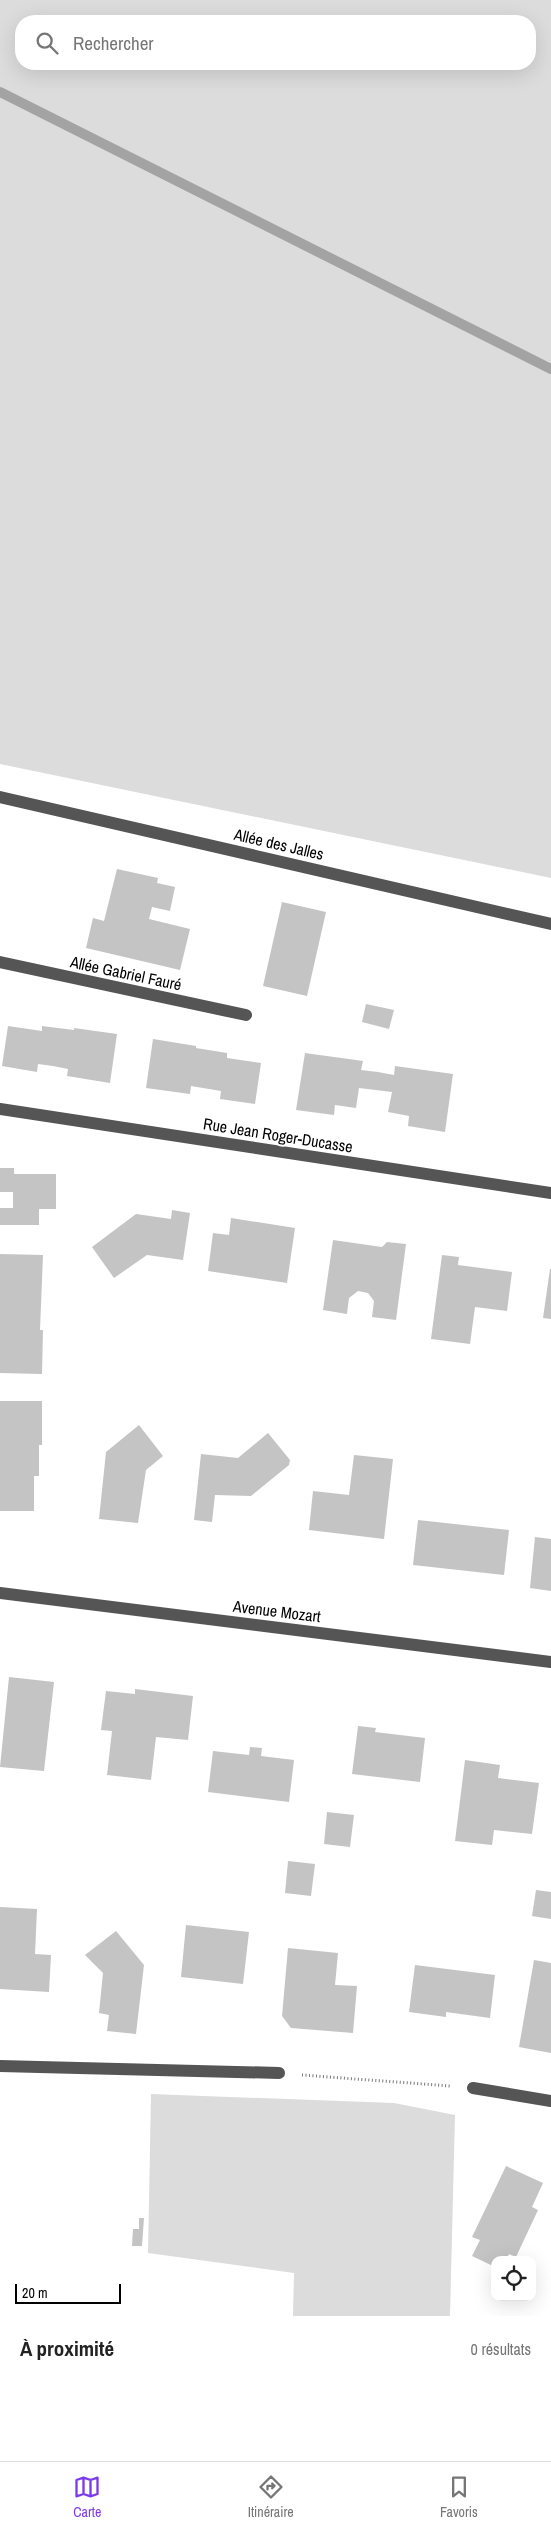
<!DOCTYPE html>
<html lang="fr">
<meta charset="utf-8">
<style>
:root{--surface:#fff;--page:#f6f6f6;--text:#222;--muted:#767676;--line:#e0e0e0;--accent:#7c3aed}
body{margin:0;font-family:"Archivo Narrow",sans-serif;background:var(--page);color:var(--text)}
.controls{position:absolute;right:15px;bottom:15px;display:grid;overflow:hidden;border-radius:10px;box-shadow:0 5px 20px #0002}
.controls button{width:45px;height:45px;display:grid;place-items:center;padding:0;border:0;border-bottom:1px solid var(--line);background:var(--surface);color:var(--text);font:25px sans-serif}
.scale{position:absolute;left:15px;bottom:12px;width:106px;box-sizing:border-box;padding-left:5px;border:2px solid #000;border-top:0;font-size:14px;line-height:18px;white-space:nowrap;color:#000;-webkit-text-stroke:4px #fff;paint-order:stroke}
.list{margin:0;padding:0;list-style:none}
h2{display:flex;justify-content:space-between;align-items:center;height:65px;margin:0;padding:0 20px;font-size:21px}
h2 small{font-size:16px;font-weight:400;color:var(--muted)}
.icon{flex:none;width:28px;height:28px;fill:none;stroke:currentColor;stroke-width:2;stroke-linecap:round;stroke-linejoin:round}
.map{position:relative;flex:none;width:551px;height:2316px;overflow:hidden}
.search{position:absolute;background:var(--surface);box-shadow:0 5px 20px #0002;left:15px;right:15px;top:15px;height:55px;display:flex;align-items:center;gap:12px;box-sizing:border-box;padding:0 18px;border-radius:20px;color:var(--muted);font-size:19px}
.sheet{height:145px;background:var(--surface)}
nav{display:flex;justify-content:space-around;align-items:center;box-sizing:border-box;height:70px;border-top:1px solid var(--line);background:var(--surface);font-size:14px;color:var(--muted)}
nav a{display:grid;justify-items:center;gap:2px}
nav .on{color:var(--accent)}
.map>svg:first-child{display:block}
.green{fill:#dcdcdc;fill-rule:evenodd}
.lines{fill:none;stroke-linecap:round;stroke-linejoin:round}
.stream{stroke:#a3a3a3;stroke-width:10}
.building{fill:#c4c4c4}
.path{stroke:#777;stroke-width:3;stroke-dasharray:1 2.5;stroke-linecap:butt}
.minor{stroke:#555;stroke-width:12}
.labels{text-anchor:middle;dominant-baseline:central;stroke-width:4;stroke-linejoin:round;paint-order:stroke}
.street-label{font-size:16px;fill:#000;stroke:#fff}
</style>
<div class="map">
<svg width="551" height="2316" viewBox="0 0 551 2316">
<rect width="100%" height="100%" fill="#fff"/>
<g class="green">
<path d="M0,0H551V878L0,764ZM21,21H530V64H21Z"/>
<path d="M151,2094L394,2103L455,2115L450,2316H293L294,2273L148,2253Z"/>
</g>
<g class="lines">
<path class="stream" d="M0,92L551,369"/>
</g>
<g class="building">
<path d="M117,869L158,878L157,883L175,887L170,911L152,907L149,919L190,929L180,970L86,948L93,918L104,921Z"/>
<path d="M282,902L326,912L307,996L263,986Z"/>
<path d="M366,1004L394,1010L389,1029L362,1022Z"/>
<path d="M8,1026L42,1031V1026L74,1030V1028L117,1034L110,1083L67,1076L68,1069L53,1066L38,1064L37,1072L2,1066Z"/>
<path d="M153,1039L196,1046V1048L227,1053V1058L261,1063L255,1104L220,1099L221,1091L191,1086L190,1094L146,1088Z"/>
<path d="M305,1053L363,1061L361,1070L378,1072L394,1075L395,1066L453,1074L445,1132L408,1126L409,1116L388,1112L392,1092L359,1088L356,1108L335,1105L334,1115L296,1110Z"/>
<path d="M0,1168H14V1174H56V1209H39V1225H0V1208H13V1192H0Z"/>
<path d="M172,1210L190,1213L183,1260L147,1255L114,1278L92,1247L136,1214L171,1219Z"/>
<path d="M231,1218L295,1228L287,1283L208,1271L213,1233L229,1235Z"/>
<path d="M333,1240L382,1247L387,1242L406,1244L396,1320L372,1317L374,1301L368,1293L358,1291L349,1298L347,1314L323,1310Z"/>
<path d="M0,1254L43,1255L40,1330H43L42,1374L0,1373Z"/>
<path d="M442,1255L459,1257L458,1265L512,1272L507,1311L475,1307L470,1344L431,1339Z"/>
<path d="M550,1269H551V1319L543,1318Z"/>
<path d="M0,1401H42V1445H39V1476H34V1511H0Z"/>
<path d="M139,1425L163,1456L146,1470L138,1523L99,1519L106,1452Z"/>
<path d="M268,1433L290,1460L289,1465L251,1496L215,1495L212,1522L194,1520L201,1454L238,1458Z"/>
<path d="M354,1455L393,1459L384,1539L309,1530L313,1491L349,1495Z"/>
<path d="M418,1520L509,1530L504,1575L413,1565Z"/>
<path d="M535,1537L551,1539V1591L530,1588Z"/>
<path d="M9,1677L54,1682L44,1771L0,1767Z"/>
<path d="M135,1689L193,1696L188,1740L156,1737L151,1780L107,1775L112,1731L101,1730L106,1691L135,1694Z"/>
<path d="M358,1726L376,1728L375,1732L425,1738L420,1782L352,1774Z"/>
<path d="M250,1747L262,1748L261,1756L294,1760L289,1802L208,1792L213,1751L249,1755Z"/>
<path d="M465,1760L500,1765L498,1778L539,1783L532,1834L494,1830L492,1845L455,1841Z"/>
<path d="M327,1812L354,1815L350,1847L324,1844Z"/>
<path d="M288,1861L315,1864L311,1896L285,1893Z"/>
<path d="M536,1890L551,1892V1919L532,1916Z"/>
<path d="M0,1907L37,1909L35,1954L51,1955L49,1992L0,1989Z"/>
<path d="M186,1925L249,1932L243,1984L181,1977Z"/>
<path d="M116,1931L144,1965L136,2034L107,2031L109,2015L99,2013L103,1973L85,1955Z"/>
<path d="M288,1948L338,1953L335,1985L357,1986L353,2033L291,2028L282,2016Z"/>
<path d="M534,1960L551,1963V2053L519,2047Z"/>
<path d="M415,1965L495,1975L490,2018L446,2012V2017L409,2012Z"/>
<path d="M506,2166L543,2183L532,2207L538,2210L516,2257L509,2254L506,2260H495V2267L472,2256L480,2240L472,2237Z"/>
<path d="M139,2218H144L142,2246H132L133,2229H139Z"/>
</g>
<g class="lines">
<path class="path" d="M302,2075L450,2086"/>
<g class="minor">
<path d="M0,797L551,924"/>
<path d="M0,962L246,1015"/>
<path d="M0,1109L551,1193"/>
<path d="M0,1593L551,1662"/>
<path d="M0,2066L279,2073"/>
<path d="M473,2088L551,2101"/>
</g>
</g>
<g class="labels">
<g class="street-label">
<text transform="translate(279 844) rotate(13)">Allée des Jalles</text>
<text transform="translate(126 973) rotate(12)">Allée Gabriel Fauré</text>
<text transform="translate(278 1135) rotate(9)">Rue Jean Roger-Ducasse</text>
<text transform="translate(277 1611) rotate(7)">Avenue Mozart</text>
</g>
</g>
</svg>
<div class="controls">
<button><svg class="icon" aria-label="locate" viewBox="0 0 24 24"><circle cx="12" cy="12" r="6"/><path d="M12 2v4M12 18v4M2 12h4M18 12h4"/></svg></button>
</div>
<div class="scale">20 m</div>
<div class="search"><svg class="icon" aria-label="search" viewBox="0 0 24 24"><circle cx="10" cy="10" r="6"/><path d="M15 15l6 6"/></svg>Rechercher</div>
</div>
<section class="sheet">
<h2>À proximité<small>0 résultats</small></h2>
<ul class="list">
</ul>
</section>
<nav>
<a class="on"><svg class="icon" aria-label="map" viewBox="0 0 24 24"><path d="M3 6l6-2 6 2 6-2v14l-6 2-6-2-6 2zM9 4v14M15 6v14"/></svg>Carte</a>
<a><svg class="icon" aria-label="directions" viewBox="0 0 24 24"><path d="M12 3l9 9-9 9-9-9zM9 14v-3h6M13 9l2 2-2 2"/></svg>Itinéraire</a>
<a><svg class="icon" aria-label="saved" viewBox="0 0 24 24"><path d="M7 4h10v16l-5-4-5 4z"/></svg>Favoris</a>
</nav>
